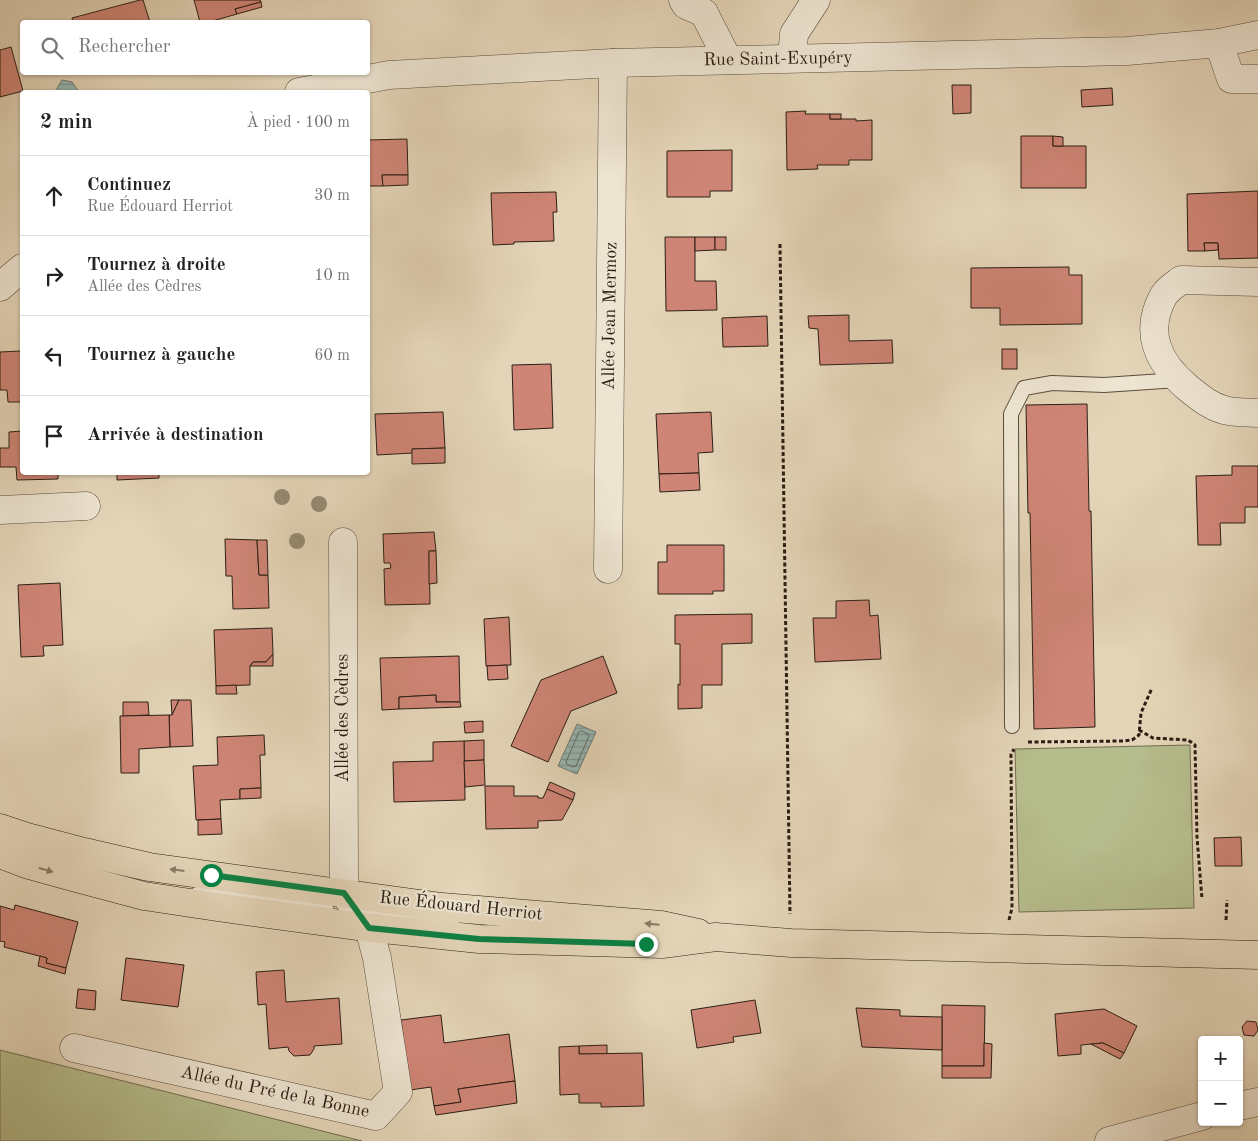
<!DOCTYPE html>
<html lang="fr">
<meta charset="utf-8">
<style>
:root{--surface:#fff;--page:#f2f2f2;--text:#222;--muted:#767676;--line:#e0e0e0}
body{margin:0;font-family:"Old Standard TT",serif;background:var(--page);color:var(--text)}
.controls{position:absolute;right:15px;bottom:15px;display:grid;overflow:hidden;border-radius:5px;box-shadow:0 1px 4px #0004}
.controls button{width:45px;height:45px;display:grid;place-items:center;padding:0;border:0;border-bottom:1px solid var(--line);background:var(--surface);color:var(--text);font:25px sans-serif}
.stop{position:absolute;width:15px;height:15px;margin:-11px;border:4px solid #0b8043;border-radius:50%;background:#fff}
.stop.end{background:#0b8043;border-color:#fff;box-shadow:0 1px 5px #0008}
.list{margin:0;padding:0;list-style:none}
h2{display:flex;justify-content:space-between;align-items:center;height:65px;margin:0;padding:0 20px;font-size:21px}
h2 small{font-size:16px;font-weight:400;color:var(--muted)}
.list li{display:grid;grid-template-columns:32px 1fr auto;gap:15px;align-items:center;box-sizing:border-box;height:80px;padding:0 20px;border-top:1px solid var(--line)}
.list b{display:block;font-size:19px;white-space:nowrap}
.list p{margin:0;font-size:16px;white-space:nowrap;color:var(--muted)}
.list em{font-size:16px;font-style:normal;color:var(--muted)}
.icon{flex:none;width:28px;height:28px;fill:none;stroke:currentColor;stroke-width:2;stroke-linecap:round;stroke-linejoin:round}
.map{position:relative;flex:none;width:1258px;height:1141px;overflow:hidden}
.search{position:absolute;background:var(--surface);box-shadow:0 1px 4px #0004;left:20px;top:20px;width:350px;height:55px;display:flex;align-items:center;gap:12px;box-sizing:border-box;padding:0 18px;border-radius:5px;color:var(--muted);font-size:19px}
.panel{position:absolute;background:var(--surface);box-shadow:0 1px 4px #0004;left:20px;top:90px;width:350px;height:385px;border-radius:5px}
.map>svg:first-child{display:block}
.green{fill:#b6bd8d;stroke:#716e50}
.water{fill:url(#water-rules);stroke:#6c7a74}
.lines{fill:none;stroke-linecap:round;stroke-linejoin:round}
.shore{stroke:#616b64;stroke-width:1}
.building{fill:#cf8576;stroke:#2c1e13}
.service-casing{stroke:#5a4c3c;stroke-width:16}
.minor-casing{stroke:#5a4c3c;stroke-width:29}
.tertiary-casing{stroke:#5a4c3c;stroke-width:29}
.primary-casing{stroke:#2c1e13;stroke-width:29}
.path{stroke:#2c1e13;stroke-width:3;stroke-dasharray:4 2.5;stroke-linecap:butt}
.service{stroke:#ede4d1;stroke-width:14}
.minor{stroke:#ede4d1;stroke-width:28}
.tertiary{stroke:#ede4d1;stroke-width:28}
.primary{stroke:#e4d5b8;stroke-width:28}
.tree{fill:#958b72}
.oneway{fill:#887a66}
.route{stroke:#0b8043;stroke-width:6}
.labels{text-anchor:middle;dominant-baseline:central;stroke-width:4.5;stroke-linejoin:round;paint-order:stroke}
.street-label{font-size:18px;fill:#2c1e13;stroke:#ede4d1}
</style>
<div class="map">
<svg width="1258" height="1141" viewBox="0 0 1258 1141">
<defs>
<pattern id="water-rules" width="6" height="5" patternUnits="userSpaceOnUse" patternTransform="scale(1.25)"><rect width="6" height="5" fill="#96b8b4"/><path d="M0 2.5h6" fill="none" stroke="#7b9591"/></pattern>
</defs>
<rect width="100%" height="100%" fill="#e4d5b8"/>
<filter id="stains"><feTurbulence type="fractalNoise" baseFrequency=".004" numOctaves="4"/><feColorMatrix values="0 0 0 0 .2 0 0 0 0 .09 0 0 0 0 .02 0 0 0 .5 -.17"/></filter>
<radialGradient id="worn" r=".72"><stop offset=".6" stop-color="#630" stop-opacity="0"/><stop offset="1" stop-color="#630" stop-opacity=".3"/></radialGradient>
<g class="green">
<path d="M1190,745L1194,908L1019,912L1015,749Z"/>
<path d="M0,1050L362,1141H0Z"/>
</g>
<g class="water">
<path d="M62,80L72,82L79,92H57V88Z"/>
<path d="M577,724L596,732L577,774L558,766Z"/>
</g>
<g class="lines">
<path class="shore" d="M582,731L588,734L589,736L576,766L573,767L567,764L566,762L579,732Z"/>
</g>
<g class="building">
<path d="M140,0H143L150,22H73L72,18Z"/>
<path d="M194,0H260L261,2L235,9L237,14L209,22H200Z"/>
<path d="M261,2L262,7L237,14L235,9Z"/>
<path d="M11,47L23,91L0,97V50Z"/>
<path d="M952,85H971V113L953,114Z"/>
<path d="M1112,88L1113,105L1082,107L1081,90Z"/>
<path d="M806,111L805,114H830V119H856V121L872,120V160H849V165H817L818,169L787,170L786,112Z"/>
<rect x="830" y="114" width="11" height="5"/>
<path d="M1021,136H1053V146H1086V188H1021Z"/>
<path d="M1053,136L1063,137V146H1053Z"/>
<path d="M407,139L408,175H382L383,186H368V140Z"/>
<path d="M732,150V191H710V197H667V151Z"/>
<path d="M382,175H408V185L383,186Z"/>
<path d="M1258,191V258L1219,259L1218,243H1204L1205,251H1188L1187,194Z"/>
<path d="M556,192L557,212H553L554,241L514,242V244L493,245L491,193Z"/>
<path d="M665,237H695V281H716L717,310L666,311Z"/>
<path d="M695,237H715V250L695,251Z"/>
<rect x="715" y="237" width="11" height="13"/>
<path d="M1204,243H1218V250L1205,251Z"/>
<path d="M1069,267V275H1082V324L1000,325V308H971V268Z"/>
<path d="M849,315V341L892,340L893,363L820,365L818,329L809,328L808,316Z"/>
<path d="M767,316L768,346L723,347L722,318Z"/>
<rect x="1002" y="349" width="15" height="20"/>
<path d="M21,351L22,402H8L7,390H0V352Z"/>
<path d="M551,364L553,428L514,430L512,365Z"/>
<path d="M1087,404L1089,511H1091L1095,727L1034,729L1030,513H1028L1026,405Z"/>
<path d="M443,412L445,448L412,449L413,453L377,455L375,414Z"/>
<path d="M711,412L713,452L698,453L699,473L659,474L656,414Z"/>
<path d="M22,431V472H58V479L17,480L16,467H0V448H9V432Z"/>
<path d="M445,448V463L412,464V449Z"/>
<path d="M1232,466H1258V507H1245V523H1220L1221,545H1198L1196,476L1232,475Z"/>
<path d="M117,472H159V478L117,480Z"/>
<path d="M699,473L700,490L660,492L659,474Z"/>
<path d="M434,532L436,551H429L430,604L385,605L384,569L391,568L390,563H384L383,534Z"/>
<path d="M225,539L257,540L259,575H268L269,608L233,609L232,576H226Z"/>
<path d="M257,540H267L268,575H259Z"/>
<path d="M667,545H724V591H713V594H658V562H667Z"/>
<path d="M429,551H436L437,583L429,584Z"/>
<path d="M60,583L63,645L43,646L44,656L21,657L18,585Z"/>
<path d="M869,600L870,616L878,615L881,659L815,662L813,618H836V601Z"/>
<path d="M752,614V643L722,644V685H702V708L678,709V684L680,685V644H675V615Z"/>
<path d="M509,617L511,665L486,666L484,619Z"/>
<path d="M272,628L273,654L266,662H253L250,666V685L216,686L214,630Z"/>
<path d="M273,654V666H250L253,662H266Z"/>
<path d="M459,656L460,702H436V695L399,697V709L382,710L380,658Z"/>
<path d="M603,656L617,693L571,711L548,762L511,746L541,680Z"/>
<path d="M507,665L508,679L488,680L487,666Z"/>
<path d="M236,685L237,694H216V686Z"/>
<path d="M436,695V702H460L461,707L399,709V697Z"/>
<path d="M171,700H179L172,715Z"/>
<path d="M179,700H191L193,746L170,747L169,715H172Z"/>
<path d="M123,702H148L149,715L123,716Z"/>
<path d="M169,715L170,747L139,749V773H121L120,716Z"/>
<path d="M483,721V732L465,733L464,722Z"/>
<path d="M264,735L265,755H260L261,788L240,789V799L220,800L221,819L196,820L193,766L218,765L217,737Z"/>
<path d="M484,740V760L464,761V741Z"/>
<path d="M464,741L465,800L394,802L393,762L433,761V742Z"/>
<path d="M484,760L485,785L465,787L464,761Z"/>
<path d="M550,782L575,793L573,800L547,789Z"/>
<path d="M485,786H514V796H538V798H543L547,789L573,800L562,820L538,821V828L486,829Z"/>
<path d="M261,788V798L240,799V789Z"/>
<path d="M221,819L222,834L198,835V820Z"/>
<path d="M1241,837L1242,866H1215L1214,838Z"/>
<path d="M15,905L78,922L66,968L46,963L47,958L4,947L5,942L0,941V906L14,910Z"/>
<path d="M40,956L47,958L46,963L66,968L65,974L38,966Z"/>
<path d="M126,958L184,965L178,1007L121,1000Z"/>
<path d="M284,970L286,1002L339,998L342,1044L314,1046V1049L310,1055L294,1056L289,1051L288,1047L269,1049L266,1004L258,1005L256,972Z"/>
<path d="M78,989L96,991L95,1010L76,1008Z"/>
<path d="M755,1000L761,1033L733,1037L734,1042L697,1048L691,1010Z"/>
<path d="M942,1005L985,1006L984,1066H942Z"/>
<path d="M856,1008L900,1010V1016L942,1017V1050L862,1047Z"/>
<path d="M1104,1009L1137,1026L1124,1053L1103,1043L1081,1045V1054L1058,1056L1055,1014Z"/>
<path d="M441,1015L444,1043L509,1034L515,1081L458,1089L461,1102L434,1106L431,1087L410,1090L401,1020Z"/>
<path d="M1247,1021L1256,1022L1258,1030L1254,1036L1244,1035L1242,1027Z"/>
<path d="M984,1043L992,1044L991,1078H942V1066H984Z"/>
<path d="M1103,1043L1124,1053L1120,1059L1091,1044Z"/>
<path d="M607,1045V1054H579V1046Z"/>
<path d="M579,1046V1054L642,1053L644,1106L601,1107V1103H579V1094L560,1095L559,1047Z"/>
<path d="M515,1081L517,1103L436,1115L434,1106L461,1102L458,1089Z"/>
</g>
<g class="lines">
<defs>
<path id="service" d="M1012,726L1011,414L1024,388L1052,383L1104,385L1178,380"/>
<g id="minor">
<path d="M683,0L686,5L704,13"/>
<path d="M704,13L728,60"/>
<path d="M1219,43L1231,79H1258"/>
<path d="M792,58L794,34L816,0"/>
<path d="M1258,282L1181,280C1176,284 1168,289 1164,295C1143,332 1158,363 1188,388C1199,397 1210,406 1224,410C1234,413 1247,412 1258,413"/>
<path d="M0,510L86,506"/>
<path d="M343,542L344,883V893L359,913"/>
<path d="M608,569L613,63"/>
<path d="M201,900L220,897L242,896L319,908"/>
<path d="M74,1048L376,1116L398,1092L377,958L369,928C375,917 377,915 389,914L440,918L446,917"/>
</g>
<g id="tertiary">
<path d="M299,92L389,75L613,63L1127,51L1219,43L1258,35"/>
<path d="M0,287L22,268"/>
<path d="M1239,1106L1258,1102"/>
<path d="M1109,1141L1202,1116"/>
</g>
<g id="primary">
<path d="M0,828L27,837L84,852L149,867L442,907L661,925L698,933"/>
<path d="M0,854L26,864L69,876L144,896L217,907L364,927L479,939L662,944L716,937L791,943L1258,955"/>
</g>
</defs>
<use href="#service" class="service-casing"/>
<use href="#minor" class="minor-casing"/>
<use href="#tertiary" class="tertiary-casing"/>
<use href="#primary" class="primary-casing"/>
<g class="path">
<path d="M780,244L790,914"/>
<path d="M1139,730L1153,738L1188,740L1195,745L1197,837L1202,899"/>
<path d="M1028,742L1124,741L1132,740L1139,735L1141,713L1152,688"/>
<path d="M1009,920L1012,908L1011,755L1014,749"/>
<path d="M1226,920L1227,900"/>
</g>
<use href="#service" class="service"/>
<use href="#minor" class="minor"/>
<use href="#tertiary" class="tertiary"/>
<use href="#primary" class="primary"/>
</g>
<g class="tree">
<circle cx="282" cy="497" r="8"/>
<circle cx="319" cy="504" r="8"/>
<circle cx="297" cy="541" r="8"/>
</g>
<defs><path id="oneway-solid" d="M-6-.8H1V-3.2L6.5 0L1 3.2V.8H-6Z" transform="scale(1.25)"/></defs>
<g class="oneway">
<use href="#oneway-solid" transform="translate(46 870) rotate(16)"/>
<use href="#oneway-solid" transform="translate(177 870) rotate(-173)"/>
<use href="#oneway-solid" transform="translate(652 924) rotate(-175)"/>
</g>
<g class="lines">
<path class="route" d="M211,875L344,893L369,928L479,939L646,944"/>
</g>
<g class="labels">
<g class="street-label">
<text transform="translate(778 59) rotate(-1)">Rue Saint-Exupéry</text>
<text transform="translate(610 316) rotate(-89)">Allée Jean Mermoz</text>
<text transform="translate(343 718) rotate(-90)">Allée des Cèdres</text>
<text transform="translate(461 906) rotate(6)">Rue Édouard Herriot</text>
<text transform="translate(275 1092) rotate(12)">Allée du Pré de la Bonne</text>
</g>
</g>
<rect width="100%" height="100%" filter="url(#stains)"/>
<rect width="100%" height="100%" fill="url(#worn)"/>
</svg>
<div class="controls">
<button>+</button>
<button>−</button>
</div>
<div class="stop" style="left:211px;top:875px"></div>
<div class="stop end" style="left:646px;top:944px"></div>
<div class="search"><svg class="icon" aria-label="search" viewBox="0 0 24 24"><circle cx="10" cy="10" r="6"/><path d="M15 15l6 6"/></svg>Rechercher</div>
<section class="panel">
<h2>2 min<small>À pied · 100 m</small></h2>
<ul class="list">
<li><svg class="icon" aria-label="ahead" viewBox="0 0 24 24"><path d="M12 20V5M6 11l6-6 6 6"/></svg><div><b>Continuez</b><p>Rue Édouard Herriot</p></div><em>30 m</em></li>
<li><svg class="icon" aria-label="right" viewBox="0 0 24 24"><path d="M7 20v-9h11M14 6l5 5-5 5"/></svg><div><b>Tournez à droite</b><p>Allée des Cèdres</p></div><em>10 m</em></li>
<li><svg class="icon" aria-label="left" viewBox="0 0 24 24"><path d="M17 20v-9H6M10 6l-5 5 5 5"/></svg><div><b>Tournez à gauche</b></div><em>60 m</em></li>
<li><svg class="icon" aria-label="arrive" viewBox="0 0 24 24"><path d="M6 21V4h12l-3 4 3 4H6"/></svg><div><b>Arrivée à destination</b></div></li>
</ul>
</section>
</div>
